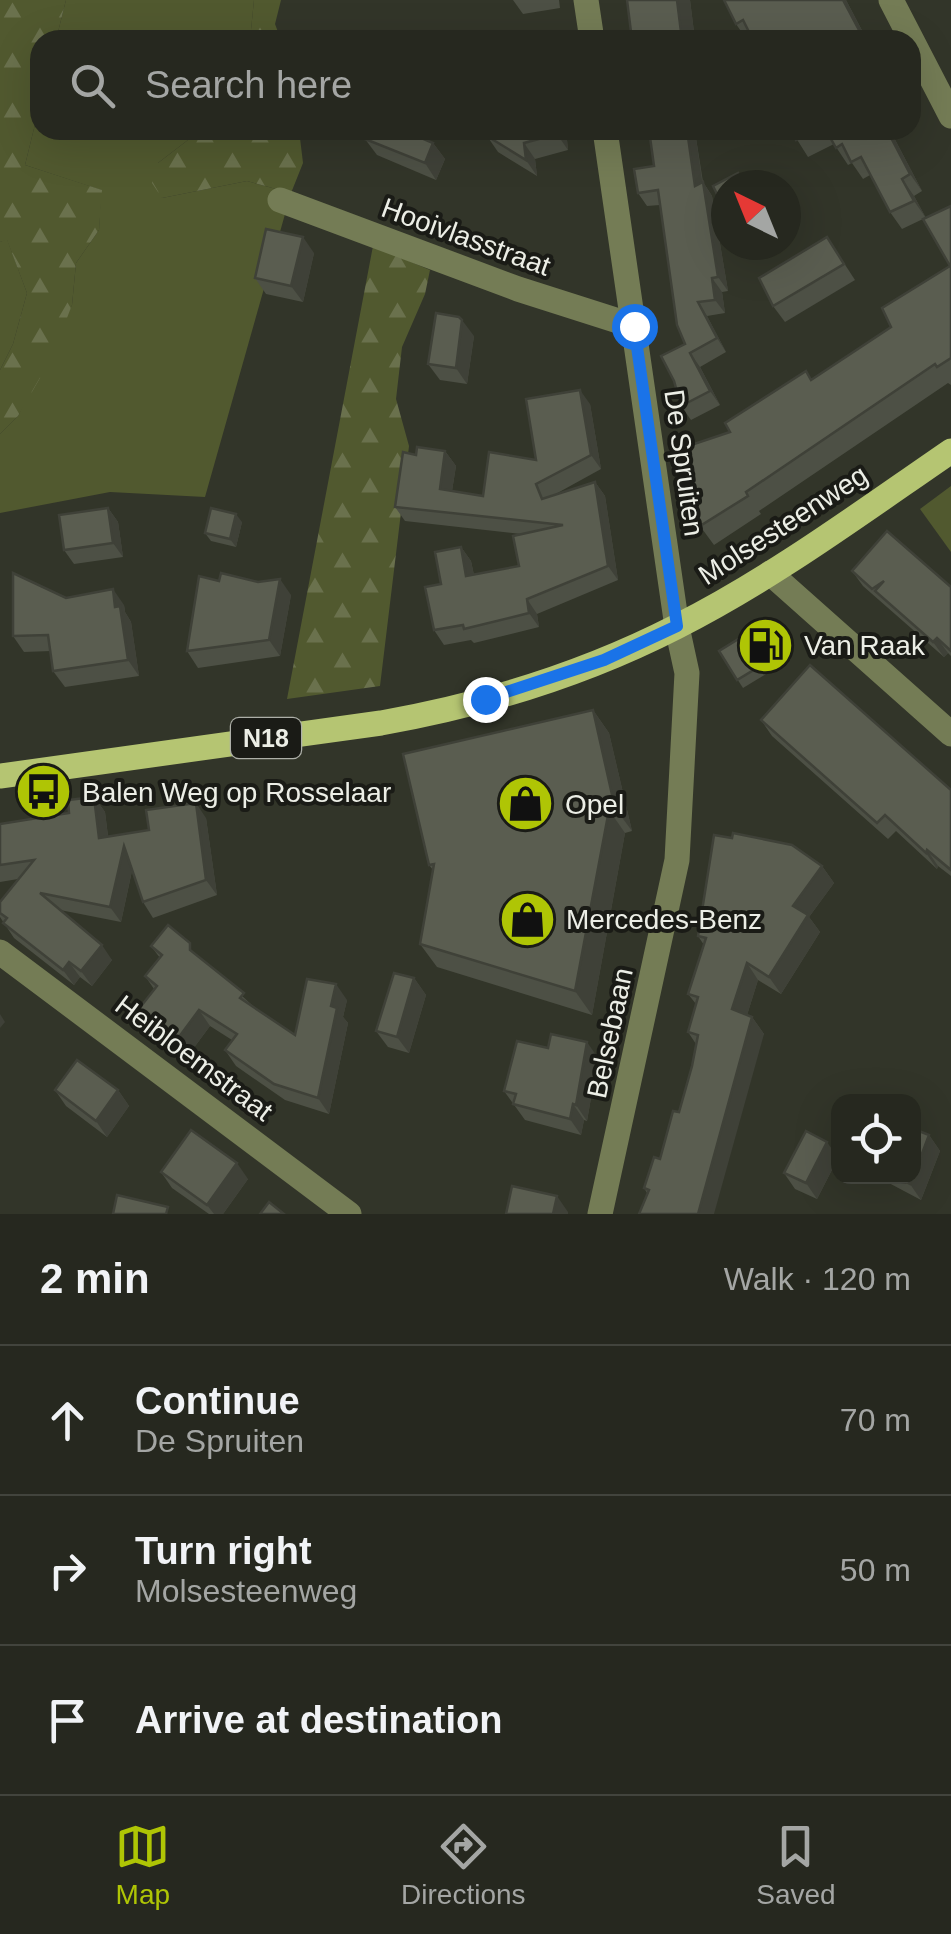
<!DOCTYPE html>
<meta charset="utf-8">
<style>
:root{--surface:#26281f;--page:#2e3028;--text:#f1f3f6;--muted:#a4a6a4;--line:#42443d;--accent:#afc505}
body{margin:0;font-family:Helvetica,sans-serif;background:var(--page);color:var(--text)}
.controls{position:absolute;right:30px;bottom:30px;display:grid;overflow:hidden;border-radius:20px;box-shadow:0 10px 40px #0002}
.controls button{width:90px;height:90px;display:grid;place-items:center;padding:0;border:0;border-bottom:2px solid var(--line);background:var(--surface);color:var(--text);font:50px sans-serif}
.compass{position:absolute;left:711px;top:170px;width:90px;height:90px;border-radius:50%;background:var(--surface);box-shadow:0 10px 40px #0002;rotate:317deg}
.stop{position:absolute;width:30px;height:30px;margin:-22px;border:8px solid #1a73e8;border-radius:50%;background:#fff}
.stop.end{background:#1a73e8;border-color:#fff;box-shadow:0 2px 10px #0008}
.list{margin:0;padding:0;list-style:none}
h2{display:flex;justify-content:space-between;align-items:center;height:130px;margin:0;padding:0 40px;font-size:42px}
h2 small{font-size:32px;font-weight:400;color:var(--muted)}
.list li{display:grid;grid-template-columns:65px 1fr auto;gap:30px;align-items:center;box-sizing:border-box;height:150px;padding:0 40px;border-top:2px solid var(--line)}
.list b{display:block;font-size:38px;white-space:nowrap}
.list p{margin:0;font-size:32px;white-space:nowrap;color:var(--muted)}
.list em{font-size:32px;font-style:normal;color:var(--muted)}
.icon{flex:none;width:55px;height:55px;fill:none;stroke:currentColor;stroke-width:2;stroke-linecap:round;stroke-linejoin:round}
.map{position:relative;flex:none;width:951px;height:1214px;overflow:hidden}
.search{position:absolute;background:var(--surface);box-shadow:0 10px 40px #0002;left:30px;right:30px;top:30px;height:110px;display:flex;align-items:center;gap:25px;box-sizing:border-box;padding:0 35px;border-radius:30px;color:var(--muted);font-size:38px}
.sheet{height:580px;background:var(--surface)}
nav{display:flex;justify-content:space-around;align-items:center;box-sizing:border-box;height:140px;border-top:2px solid var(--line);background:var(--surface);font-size:28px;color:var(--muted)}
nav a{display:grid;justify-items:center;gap:5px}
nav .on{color:var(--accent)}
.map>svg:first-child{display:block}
.green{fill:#51592f}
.forest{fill:url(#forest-firs)}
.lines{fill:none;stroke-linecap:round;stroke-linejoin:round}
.minor{stroke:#747c55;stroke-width:25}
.major{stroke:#b5c572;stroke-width:25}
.wall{fill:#4d5045}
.shaded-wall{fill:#3f4138}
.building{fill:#5a5d50;stroke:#3f4138;stroke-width:2.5}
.route{stroke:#1a73e8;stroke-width:12}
.labels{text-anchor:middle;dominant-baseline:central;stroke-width:8;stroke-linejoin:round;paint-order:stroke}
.shield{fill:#1a1b16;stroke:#adafa8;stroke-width:2.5}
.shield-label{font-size:25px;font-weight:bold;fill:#eceee6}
.street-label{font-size:28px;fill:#eceee6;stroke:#1a1b16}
.poi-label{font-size:28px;fill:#eceee6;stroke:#1a1b16;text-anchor:start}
</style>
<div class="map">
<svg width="951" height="1214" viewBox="0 0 951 1214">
<defs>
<pattern id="forest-firs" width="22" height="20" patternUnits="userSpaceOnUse" patternTransform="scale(2.5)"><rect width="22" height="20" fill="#51592f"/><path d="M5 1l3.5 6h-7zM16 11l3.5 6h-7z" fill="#6a714d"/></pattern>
</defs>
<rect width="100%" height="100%" fill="#323529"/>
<g class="green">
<path d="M66,0H254L250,40H56Z"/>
<path d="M40,104V130H201L158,163L162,198L247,181L291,193L205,497L110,492L0,513V434L18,416L72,305L76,263L99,230L101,190L25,165Z"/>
<path d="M7,239L27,293L13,344L0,370V242Z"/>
<path d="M951,486V552L920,509Z"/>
</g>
<g class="forest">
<path d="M0,0H66L56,40H40V104L25,165L102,190L99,230L76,263L72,305L51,359L18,416L0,434V370L13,344L27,293L7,240L0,242Z"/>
<path d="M254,0H281L275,24L281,40H250Z"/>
<path d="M201,130H299L303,163L291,193L247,181L162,198L152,183L158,163Z"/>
<path d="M373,246L430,270L425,294L402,347L396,399L409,446L380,686L287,699Z"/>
</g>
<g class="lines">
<g class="minor">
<path d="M586,0L592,40"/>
<path d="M891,0L951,116"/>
<path d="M280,200L518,289L634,326"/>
<path d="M770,573L951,734"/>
<path d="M0,952L349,1214"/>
<path d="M600,1214L677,860L687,673L677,627L605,130"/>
</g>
<path class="major" d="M0,776L381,723C483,705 584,674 676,627C773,578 862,512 951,451"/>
</g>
<g class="wall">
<path d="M513,0H559L560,8L523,14Z"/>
<path d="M690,0L695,40H632Z"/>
<path d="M724,0H846L867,40H747L736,24Z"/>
<path d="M486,130H566L568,150L535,159L537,176L498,152L487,136Z"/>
<path d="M791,130H890L922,191L914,196L926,218L951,206V385L948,383L759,511L761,514L714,545L700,526L683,486L730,432L891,327L950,266L923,219L902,229L890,212L870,175L863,179L852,163L848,165L834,144L808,157Z"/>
<path d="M696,138L703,182L712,196L728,291L722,292L725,313L707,316L726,352L700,367L720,405L691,420L681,406L685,344L660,205L647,206L638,193L654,166Z"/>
<path d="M365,139L433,143L445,159L436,180L377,155Z"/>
<path d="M827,237L855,280L785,322L773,306Z"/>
<path d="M314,253L303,302L266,294L255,278Z"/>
<path d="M474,336L467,384L440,380L428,364Z"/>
<path d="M590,404L601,469L552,496L595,482L605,496L618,580L537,614L539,627L474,643L471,640L444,645L434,630L441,584L461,547L471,561L474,575L519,566L521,534L405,521L395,507L445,451L456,466L452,491L483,496L536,460Z"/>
<path d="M108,508L118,522L123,557L74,564L64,550Z"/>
<path d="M242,522L236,547L211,541L205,533Z"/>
<path d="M852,571L951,587V656L948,653L944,657L863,586Z"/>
<path d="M219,581L258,582L291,595L280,656L198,668L187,651Z"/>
<path d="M66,598L124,605L125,612L131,622L139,676L65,687L53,671L51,651L24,652L13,636Z"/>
<path d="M766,622L791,659L743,688L719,651Z"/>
<path d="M593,710L609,733L632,831L625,833L592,1015L437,967L420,944L433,870L429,865Z"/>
<path d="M761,720L951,790V876L938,866L937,869L896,831L888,839L772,736Z"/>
<path d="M94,797L105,812L108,836L149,830L206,818L217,895L153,918L143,902L132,871L121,922L60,910L112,960L92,986L80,977L74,985L14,938L0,917V902L18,879L0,882V824L69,813Z"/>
<path d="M822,866L834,883L809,917L820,932L781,994L758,980L747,1015L752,1017L764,1034L647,1193L644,1188L660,1159L679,1112L692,1066L696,1044L688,1032L696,1004L688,994L704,945L698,936Z"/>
<path d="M151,946L201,958L253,1006L295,1035L347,1000L343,1017L348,1023L329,1114L285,1100L236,1066L225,1050L232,1040L210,1026L184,1061L145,1031L134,1015L154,989L145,976L160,958Z"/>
<path d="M414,978L426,995L409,1053L388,1047L376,1031Z"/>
<path d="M598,1058L587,1121L584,1120L581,1135L525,1120L504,1091Z"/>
<path d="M55,1090H118L129,1106L107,1137L66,1106Z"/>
<path d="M929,1135L940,1151L921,1200L887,1182L883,1176H914Z"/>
<path d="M838,1158L817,1199L795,1189L784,1173Z"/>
<path d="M161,1172L248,1179L223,1214H209L172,1188Z"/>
</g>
<g class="shaded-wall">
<path d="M677,0H690L695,40H687L681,32Z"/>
<path d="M843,0H846L867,40L860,32Z"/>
<path d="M556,130H566L568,150L557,134Z"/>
<path d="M687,130H691L696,138L705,200L695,186Z"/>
<path d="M887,130H890L922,191L910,174Z"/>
<path d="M433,143L445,159L436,180L425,163Z"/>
<path d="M524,143L535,159L537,176L526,160Z"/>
<path d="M902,179L914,196L926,218L914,201Z"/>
<path d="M703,182L712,196L728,291L718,277Z"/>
<path d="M303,237L314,253L303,302L291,286Z"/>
<path d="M712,278L722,292L725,313L715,300Z"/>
<path d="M698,302L707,316L726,352L717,338Z"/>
<path d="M462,320L474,336L467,384L456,368Z"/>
<path d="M690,353L700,367L720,405L710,391Z"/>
<path d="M580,390L590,404L601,469L591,455Z"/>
<path d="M445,451L456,466L450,503L440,489Z"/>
<path d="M595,482L605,496L618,580L608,566Z"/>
<path d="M108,508L118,522L123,557L113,543Z"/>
<path d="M236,514L242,522L236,547L230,539Z"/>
<path d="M461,547L471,561L477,591L466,576Z"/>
<path d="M280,579L291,595L280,656L269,640Z"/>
<path d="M113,589L124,605L125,612L131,622L139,676L128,660L115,607Z"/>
<path d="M527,599L537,614L539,627L529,613Z"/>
<path d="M937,638L948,653L944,657L933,642Z"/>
<path d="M593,710L609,733L632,831L615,808Z"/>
<path d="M94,797L105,812L110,853L99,838Z"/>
<path d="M196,803L206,818L217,895L206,880Z"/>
<path d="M609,810L625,833L592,1015L575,991Z"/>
<path d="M124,846L134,861L121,922L110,907Z"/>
<path d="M927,850L938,866L937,869L926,853Z"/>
<path d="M822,866L834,883L809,917L820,932L781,994L769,977L793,906Z"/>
<path d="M102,945L112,960L92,986L81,971Z"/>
<path d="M69,962L80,977L74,985L63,970Z"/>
<path d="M747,963L758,980L744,1025L732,1009Z"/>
<path d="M414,978L426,995L409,1053L397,1037Z"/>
<path d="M336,984L347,1000L343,1017L348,1023L329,1114L318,1098L331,1006Z"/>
<path d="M199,1010L210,1026L184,1061L173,1045Z"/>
<path d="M0,1014L5,1022L0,1028Z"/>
<path d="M752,1017L764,1034L714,1214H698Z"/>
<path d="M587,1042L598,1058L587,1121L576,1105Z"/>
<path d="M118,1090L129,1106L107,1137L96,1121Z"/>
<path d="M573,1104L584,1120L581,1135L570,1119Z"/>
<path d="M929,1135L940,1151L921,1200L910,1184Z"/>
<path d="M827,1142L838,1158L817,1199L806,1183Z"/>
<path d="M237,1163L248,1179L223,1214H214L207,1205Z"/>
<path d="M557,1196L568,1212V1214H553Z"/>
</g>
<g class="building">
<path d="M627,0H677L681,32L648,37L649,40H632Z"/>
<path d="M724,0H843L860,32L849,38L850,40H753L743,20L736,24Z"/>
<path d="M369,130H403L433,143L425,163L365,139Z"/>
<path d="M486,130H556L557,134L524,143L526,160L487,136Z"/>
<path d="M649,130H687L695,186L703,182L718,277L712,278L715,300L698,302L717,338L690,353L710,391L681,406L674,381L661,356L685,344L677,325L658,190L638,193L634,169L654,166Z"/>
<path d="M791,130H815L796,140Z"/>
<path d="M826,130H887L910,174L902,179L914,201L890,212L861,157L851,162L842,144L836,148Z"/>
<path d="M738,173L744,185H726V204L723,206L713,186Z"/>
<path d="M951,206V358L937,367L935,364L746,492L748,496L700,526L678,489L683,486L676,450L730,432L725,423L806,371L811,380L891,327L882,308L950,266L923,219Z"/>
<path d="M266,229L303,237L291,286L255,278Z"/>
<path d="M827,237L844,264L773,306L759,278Z"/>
<path d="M436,313L459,317L462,320L456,368L428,364Z"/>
<path d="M580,390L591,455L536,484L542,499L595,482L608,566L527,599L529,613L464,629L463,625L434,630L425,587L441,584L435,552L461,547L466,576L519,566L513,536L563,525L395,507L403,452L416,455L417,447L445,451L440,489L483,496L489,452L536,460L526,399Z"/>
<path d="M108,508L113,543L64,550L59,515Z"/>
<path d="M211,508L236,514L230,539L205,533Z"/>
<path d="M887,531L951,587V651L937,638L933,642L875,591L884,581L872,589L852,571Z"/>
<path d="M13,573L66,598L113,589L115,607L120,606L128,660L53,671L48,635L13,636Z"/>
<path d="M221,573L258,582L280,579L269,640L187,651L199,576L219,581Z"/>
<path d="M766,622L785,651L737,680L719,651Z"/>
<path d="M810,665L951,790V870L927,850L926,853L885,815L877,823L761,720Z"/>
<path d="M593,710L615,808L609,810L575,991L420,944L434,864L429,865L403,754Z"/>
<path d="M94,797L99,838L149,830L146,810L196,803L206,880L143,902L124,846L110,907L40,893L102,945L81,971L69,962L63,970L3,923L7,918L0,913V902L34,860L0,865V824L69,813L68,800Z"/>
<path d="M733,833L792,845L822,866L793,906L808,915L769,977L747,963L732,1009L752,1017L698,1214H639L649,1190L644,1188L654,1157L660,1159L673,1111L679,1112L692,1066L698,1035L688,1032L698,997L688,994L706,938L698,936L714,835L732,838Z"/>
<path d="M168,925L190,943V950L244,993L240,998L295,1035L307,979L336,984L331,1006L337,1008L318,1098L274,1084L225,1050L237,1034L199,1010L173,1045L134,1015L157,986L145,976L162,955L151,946Z"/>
<path d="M394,973L414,978L397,1037L376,1031Z"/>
<path d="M551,1034L587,1042L576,1105L573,1104L570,1119L513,1104L516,1094L504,1091L517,1041L548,1048Z"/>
<path d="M77,1060L118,1090L96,1121L55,1090Z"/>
<path d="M914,1129L929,1135L914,1175Z"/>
<path d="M191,1130L237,1163L207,1205L161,1172Z"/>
<path d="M806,1131L827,1142L806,1183L784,1173Z"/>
<path d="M896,1176H913L910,1184Z"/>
<path d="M512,1186L557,1196L553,1214H506Z"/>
<path d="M117,1195L168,1207L166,1214H113Z"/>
<path d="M269,1202L284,1214H260Z"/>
</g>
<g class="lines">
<path class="route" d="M485,699L604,660L677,626L634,326"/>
</g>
<defs>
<symbol id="fuel-disc" viewBox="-11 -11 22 22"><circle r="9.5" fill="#afc505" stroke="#1a1b16"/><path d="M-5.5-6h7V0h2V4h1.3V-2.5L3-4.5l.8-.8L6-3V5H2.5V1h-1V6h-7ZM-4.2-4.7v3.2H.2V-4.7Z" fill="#111"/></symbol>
<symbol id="bus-disc" viewBox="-11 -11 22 22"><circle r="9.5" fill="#afc505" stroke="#1a1b16"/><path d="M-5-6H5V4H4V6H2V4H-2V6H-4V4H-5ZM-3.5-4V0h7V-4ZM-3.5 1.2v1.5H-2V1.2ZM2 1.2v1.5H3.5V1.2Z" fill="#111"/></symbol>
<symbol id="shop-disc" viewBox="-11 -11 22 22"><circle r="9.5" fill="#afc505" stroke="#1a1b16"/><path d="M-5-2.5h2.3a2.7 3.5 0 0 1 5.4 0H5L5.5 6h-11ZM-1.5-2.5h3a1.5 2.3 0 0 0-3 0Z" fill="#111"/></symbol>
</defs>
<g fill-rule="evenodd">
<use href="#fuel-disc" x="734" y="614" width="63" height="63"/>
<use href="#bus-disc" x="12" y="760" width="63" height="63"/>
<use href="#shop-disc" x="494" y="772" width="63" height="63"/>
<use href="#shop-disc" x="496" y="888" width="63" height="63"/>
</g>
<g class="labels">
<rect class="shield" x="231" y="718" width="70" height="40" rx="8"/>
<g class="shield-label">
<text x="266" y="738">N18</text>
</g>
<g class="street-label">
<text transform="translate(466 237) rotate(20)">Hooivlasstraat</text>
<text transform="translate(684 463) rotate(82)">De Spruiten</text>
<text transform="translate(783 525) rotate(-33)">Molsesteenweg</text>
<text transform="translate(610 1033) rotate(-78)">Belsebaan</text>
<text transform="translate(194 1058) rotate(37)">Heibloemstraat</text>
</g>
<g class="poi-label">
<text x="804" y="645">Van Raak</text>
<text x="82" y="792">Balen Weg op Rosselaar</text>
<text x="565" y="804">Opel</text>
<text x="566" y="919">Mercedes-Benz</text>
</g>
</g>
</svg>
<div class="controls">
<button><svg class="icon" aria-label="locate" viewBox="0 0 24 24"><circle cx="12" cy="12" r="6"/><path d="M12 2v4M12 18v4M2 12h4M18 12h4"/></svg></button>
</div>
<svg class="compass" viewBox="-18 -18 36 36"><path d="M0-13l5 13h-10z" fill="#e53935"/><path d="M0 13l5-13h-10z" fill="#a4a6a4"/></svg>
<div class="stop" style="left:634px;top:326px"></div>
<div class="stop end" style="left:485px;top:699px"></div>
<div class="search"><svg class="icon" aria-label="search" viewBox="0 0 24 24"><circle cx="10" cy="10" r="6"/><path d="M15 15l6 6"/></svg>Search here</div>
</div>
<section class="sheet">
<h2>2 min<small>Walk · 120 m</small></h2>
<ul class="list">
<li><svg class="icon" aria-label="ahead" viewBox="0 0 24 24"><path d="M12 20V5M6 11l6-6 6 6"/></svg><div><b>Continue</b><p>De Spruiten</p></div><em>70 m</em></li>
<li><svg class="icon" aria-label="right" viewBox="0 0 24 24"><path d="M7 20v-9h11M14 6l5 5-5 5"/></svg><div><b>Turn right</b><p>Molsesteenweg</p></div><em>50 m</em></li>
<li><svg class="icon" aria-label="arrive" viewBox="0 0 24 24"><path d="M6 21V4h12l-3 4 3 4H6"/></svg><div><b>Arrive at destination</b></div></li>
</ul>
</section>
<nav>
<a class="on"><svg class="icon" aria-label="map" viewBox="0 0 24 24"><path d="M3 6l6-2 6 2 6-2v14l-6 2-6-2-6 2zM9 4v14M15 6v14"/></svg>Map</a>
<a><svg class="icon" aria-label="directions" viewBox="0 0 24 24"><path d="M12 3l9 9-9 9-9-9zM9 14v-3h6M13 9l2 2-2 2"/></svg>Directions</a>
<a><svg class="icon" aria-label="saved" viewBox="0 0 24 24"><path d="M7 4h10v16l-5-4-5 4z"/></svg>Saved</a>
</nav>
